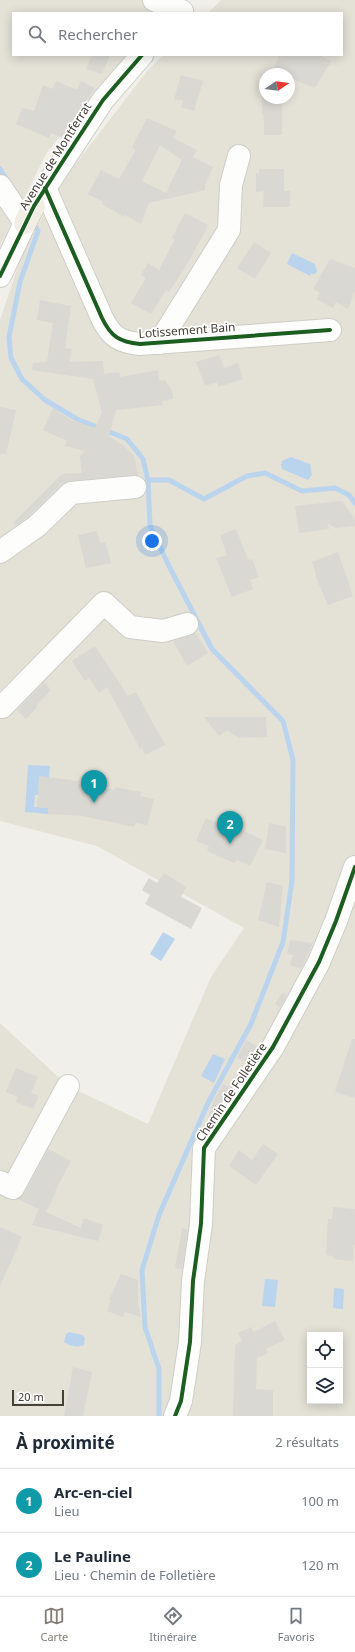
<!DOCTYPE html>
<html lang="fr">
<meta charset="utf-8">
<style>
:root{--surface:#fff;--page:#f6f6f7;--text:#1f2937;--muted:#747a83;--line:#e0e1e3;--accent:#827e75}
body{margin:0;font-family:"Noto Sans",sans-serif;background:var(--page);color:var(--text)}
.controls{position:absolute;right:12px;bottom:12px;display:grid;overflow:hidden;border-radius:0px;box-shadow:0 2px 10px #0003}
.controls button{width:36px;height:36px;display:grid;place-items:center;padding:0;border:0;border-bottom:1px solid var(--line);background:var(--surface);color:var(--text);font:20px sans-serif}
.compass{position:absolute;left:259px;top:68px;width:36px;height:36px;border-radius:50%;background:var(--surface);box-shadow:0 2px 10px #0003;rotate:77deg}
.scale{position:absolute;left:12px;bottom:10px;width:52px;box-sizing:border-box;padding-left:4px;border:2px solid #464136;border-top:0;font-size:11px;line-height:14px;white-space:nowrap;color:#464136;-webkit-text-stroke:3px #fff;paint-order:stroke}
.you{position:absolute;left:152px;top:541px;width:14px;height:14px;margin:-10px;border:3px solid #fff;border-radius:50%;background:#1a73e8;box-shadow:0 0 0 6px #1a73e833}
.badge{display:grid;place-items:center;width:26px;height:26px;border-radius:50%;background:var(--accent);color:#fff;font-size:13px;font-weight:700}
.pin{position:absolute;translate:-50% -33px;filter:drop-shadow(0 1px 2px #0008)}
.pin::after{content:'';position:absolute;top:21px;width:14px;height:12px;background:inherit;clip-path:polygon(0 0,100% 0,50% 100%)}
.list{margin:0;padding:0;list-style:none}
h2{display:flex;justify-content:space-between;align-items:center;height:52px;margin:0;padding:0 16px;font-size:17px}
h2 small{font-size:13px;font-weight:400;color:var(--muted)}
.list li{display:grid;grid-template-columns:26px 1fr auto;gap:12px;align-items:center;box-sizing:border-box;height:64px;padding:0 16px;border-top:1px solid var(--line)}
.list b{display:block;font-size:15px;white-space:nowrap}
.list p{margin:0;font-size:13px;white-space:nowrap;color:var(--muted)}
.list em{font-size:13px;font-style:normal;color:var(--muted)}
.icon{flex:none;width:22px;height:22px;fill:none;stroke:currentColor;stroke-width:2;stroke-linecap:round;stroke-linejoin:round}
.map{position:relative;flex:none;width:355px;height:1416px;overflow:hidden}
.search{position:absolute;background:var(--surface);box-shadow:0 2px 10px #0003;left:12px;right:12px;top:12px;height:44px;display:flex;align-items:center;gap:10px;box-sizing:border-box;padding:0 14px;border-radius:0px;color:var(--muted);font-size:15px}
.sheet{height:180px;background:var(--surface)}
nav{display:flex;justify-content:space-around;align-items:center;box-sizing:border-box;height:56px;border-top:1px solid var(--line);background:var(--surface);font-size:11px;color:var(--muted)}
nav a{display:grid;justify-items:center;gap:2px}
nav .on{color:var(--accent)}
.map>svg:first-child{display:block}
.residential{fill:#e4e1d7;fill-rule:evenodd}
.water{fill:#bbd4ee}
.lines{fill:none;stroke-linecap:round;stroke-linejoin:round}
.stream{stroke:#bbd4ee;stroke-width:5}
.building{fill:#d9d8d2;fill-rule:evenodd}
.minor-casing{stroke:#cecdc7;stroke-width:24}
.major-casing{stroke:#d2cdb8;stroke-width:24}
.minor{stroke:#fdfdfc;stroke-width:22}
.major{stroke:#f1eee3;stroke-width:22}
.cycleway-casing{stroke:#fff;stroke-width:6}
.cycleway{stroke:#1b5e20;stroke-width:4}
.labels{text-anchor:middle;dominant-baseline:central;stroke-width:3.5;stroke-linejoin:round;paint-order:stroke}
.street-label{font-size:12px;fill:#464136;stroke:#fff}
</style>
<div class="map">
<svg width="355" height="1416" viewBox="0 0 355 1416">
<rect width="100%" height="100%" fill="#f0efea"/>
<g class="residential">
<path d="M0,0H183L170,13H13V55H130L110,76L47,152L0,246Z"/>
<path d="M221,0H355V1416H0V1023L68,1086L148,1124L211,977L244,928L97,846L0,821V320L23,252L64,179L148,70L164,55H342V13H208ZM265,74H289V98H265ZM310,1335H340V1401H310Z"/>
</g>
<g class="water">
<path d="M292,253L315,264L317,272L315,274H311L310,276L287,264Z"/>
<path d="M291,457L310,464L312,475L308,480L282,469L281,465L282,461Z"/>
<path d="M28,765L50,766L49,781L39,780L38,795H35L34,807L48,808V814L25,812Z"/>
<path d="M163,932L175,939L161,961L150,954Z"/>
<path d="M213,1054L225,1059L214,1083L201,1076Z"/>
<path d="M265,1279L278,1280L275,1307L262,1306Z"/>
<path d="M334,1288L344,1289L343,1309L333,1308Z"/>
<path d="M69,1332L82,1335L85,1338L84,1345C78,1348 69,1346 64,1342L66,1334Z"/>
</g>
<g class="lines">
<g class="stream">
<path d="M0,169L7,180"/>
<path d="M32,221L38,231L20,282L9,337L11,358L22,379L45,400L77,419L127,439L143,459L148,480L150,526L170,568L212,649L283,721L293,760L292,881L283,942L251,1024L208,1103L159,1215L142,1270L145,1327L159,1369V1416"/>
<path d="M148,480H169L204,499L247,476L265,473L302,491L335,488L349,495L355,503"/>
</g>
</g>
<g class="building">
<path d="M92,55H110L102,74L86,69Z"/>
<path d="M279,55H319L331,61L315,88L289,78V74H277L273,72Z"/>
<path d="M181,75L203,81L194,111L181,107L183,101L174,99Z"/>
<path d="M56,81L77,90L81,81L95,88L62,138L51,133L49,138L16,124L22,108L34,111L43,85L52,89Z"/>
<path d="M262,95H265V98H282V135H264V115H262Z"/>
<path d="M147,118L177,131L173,138L197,150L193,157L213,167L205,185V190L149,203L141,224L125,215L124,217L102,204L103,202L88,194L101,170L119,179L136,150L132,147ZM160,145L182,160L166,193L142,181Z"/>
<path d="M259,169H284V191H290V207H263L264,191L256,192V173L259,174Z"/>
<path d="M185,213L208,225L191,258L169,292L166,290L151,314L131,303L146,278L141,275L148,263L159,270L175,239L172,238Z"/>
<path d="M254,242L271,253L255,279L237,268Z"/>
<path d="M330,259L355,268V291L348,309L336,302L333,308L316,299L320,293L313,289Z"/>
<path d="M40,300L71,306L65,348L72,349L69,362L103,361L104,374L119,372L120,377L158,370L159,381L165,380L172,391L173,399L162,401L163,405L116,410L109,436L125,447L133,455L135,459L138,475L69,481L62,484L29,516L16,526L13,523L62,474L82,473L80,456L85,451L65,446L67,441L43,430L53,408L71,420L95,428L102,412L93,379L32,370L33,363L47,362L53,323L37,320Z"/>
<path d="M219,355L224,368L238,363L243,379L218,387L217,382L205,386L196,362Z"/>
<path d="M0,407L16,410L6,454H0Z"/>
<path d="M342,501L355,519V526L336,528L327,523L329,529L299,533L295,506Z"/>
<path d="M236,529L248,560L252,559L259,577L250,580L253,589L232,597L216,558L227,555L220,535Z"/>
<path d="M97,531L100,543L105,542L111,563L86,568L78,535Z"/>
<path d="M338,552L353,596L328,605L315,575L316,574L312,562Z"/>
<path d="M195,633L208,653L187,666L173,641Z"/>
<path d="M95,646L128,696L136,692L165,745L145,755L142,747L140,749L107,687L99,693L89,678L85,681L72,661Z"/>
<path d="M44,682L51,690L36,706L37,707L26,719L17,710Z"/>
<path d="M204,717H266L267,737L239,738L227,730L219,736Z"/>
<path d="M39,776L79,781L78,784L115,790V787L141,792L140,796L154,799L147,826L136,822L134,827L83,816L48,814V808L37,807Z"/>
<path d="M206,818L227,827L228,824L263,840L250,866L237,860L234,863L207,851L209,846L196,841Z"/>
<path d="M269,823L286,827V853L265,849Z"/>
<path d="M164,873L186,887L181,897L202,908L191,929L145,904L150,895L142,890L149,878L157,883Z"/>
<path d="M267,882L283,886L279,927L258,920Z"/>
<path d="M290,940L313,943L301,969L290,965L293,955L287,954Z"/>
<path d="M282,993L287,995L280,1007L275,1004Z"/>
<path d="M352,1039H355V1098L335,1092Z"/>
<path d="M246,1040L258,1047L247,1063L237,1058Z"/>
<path d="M16,1068L38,1077L31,1093L39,1096L33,1109L16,1102L18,1097L6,1092Z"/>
<path d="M223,1084L230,1088L207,1121L214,1100Z"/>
<path d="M263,1144L278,1154L256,1185L229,1166L239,1150L252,1160Z"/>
<path d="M48,1149L71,1161L55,1191L56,1192L46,1212L81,1228L84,1218L103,1225L98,1241L32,1225L39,1209L18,1199L24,1194Z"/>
<path d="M333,1207L355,1209V1245H354L353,1261L333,1259V1256L326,1255L328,1219H332Z"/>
<path d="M0,1227L22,1237L0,1286Z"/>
<path d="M182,1228L188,1230L182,1269L175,1268Z"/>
<path d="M121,1274L138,1280V1304L141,1317L125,1312L123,1317L107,1311L111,1300H109Z"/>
<path d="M275,1321L285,1340L266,1349L268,1353L257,1358L256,1389L273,1390V1416H233L235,1345L242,1341L238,1333L251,1327L254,1332Z"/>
<path d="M73,1367L92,1372L83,1416H64Z"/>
</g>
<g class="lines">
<defs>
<g id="minor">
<path d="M154,0L182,11"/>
<path d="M0,186L25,223L0,276"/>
<path d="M45,188L102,318C111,337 120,342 140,344L330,330"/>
<path d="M38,199L103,100L142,55"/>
<path d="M159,343L229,230L231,185L239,156"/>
<path d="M0,552L37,526L71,493L135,487"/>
<path d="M0,707H2L104,603L130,627L163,631L187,624"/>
<path d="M0,1182L13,1188L68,1086"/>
<path d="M175,1416L181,1401L190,1342L193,1281L201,1224L204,1148L273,1047L319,962L336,921L355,867"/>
</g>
<path id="major" d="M25,223L34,206"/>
</defs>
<use href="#minor" class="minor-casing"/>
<use href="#major" class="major-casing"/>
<use href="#minor" class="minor"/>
<use href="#major" class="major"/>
<defs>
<g id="cycleway">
<path d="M45,188L102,318C111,337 120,342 140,344L330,330"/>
<path d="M0,276L34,206L61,164L103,100L142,55"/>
<path d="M175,1416L181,1401L190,1342L193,1281L201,1224L204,1148L273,1047L319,962L336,921L355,867"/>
</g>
</defs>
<use href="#cycleway" class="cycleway-casing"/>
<use href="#cycleway" class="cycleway"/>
</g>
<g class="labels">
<g class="street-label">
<text transform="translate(55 156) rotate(-58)">Avenue de Montferrat</text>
<text transform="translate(187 330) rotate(-4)">Lotissement Bain</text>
<text transform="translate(231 1092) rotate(-56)">Chemin de Folletière</text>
</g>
</g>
</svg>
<div class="controls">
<button><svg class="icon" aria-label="locate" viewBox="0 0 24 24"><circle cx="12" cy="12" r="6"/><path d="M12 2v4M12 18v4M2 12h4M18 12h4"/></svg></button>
<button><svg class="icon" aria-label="layers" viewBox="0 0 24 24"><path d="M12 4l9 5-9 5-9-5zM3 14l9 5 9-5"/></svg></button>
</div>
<svg class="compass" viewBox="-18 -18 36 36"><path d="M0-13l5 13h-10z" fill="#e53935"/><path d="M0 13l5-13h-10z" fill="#747a83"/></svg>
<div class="scale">20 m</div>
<div class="you"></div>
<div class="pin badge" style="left:94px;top:803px;background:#0f9aa8">1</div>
<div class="pin badge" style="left:230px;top:844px;background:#0f9aa8">2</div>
<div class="search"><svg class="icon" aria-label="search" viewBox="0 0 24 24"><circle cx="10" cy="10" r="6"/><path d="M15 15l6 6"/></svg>Rechercher</div>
</div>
<section class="sheet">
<h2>À proximité<small>2 résultats</small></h2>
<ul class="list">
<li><span class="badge" style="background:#0f9aa8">1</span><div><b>Arc-en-ciel</b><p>Lieu</p></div><em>100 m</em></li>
<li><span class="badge" style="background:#0f9aa8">2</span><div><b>Le Pauline</b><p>Lieu · Chemin de Folletière</p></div><em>120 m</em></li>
</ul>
</section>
<nav>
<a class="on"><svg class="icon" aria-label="map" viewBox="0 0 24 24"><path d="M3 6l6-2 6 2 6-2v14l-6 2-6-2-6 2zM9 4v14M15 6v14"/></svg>Carte</a>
<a><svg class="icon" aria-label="directions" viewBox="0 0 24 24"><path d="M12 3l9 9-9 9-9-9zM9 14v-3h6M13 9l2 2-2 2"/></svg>Itinéraire</a>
<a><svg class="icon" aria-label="saved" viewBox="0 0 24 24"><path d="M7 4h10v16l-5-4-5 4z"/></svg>Favoris</a>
</nav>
